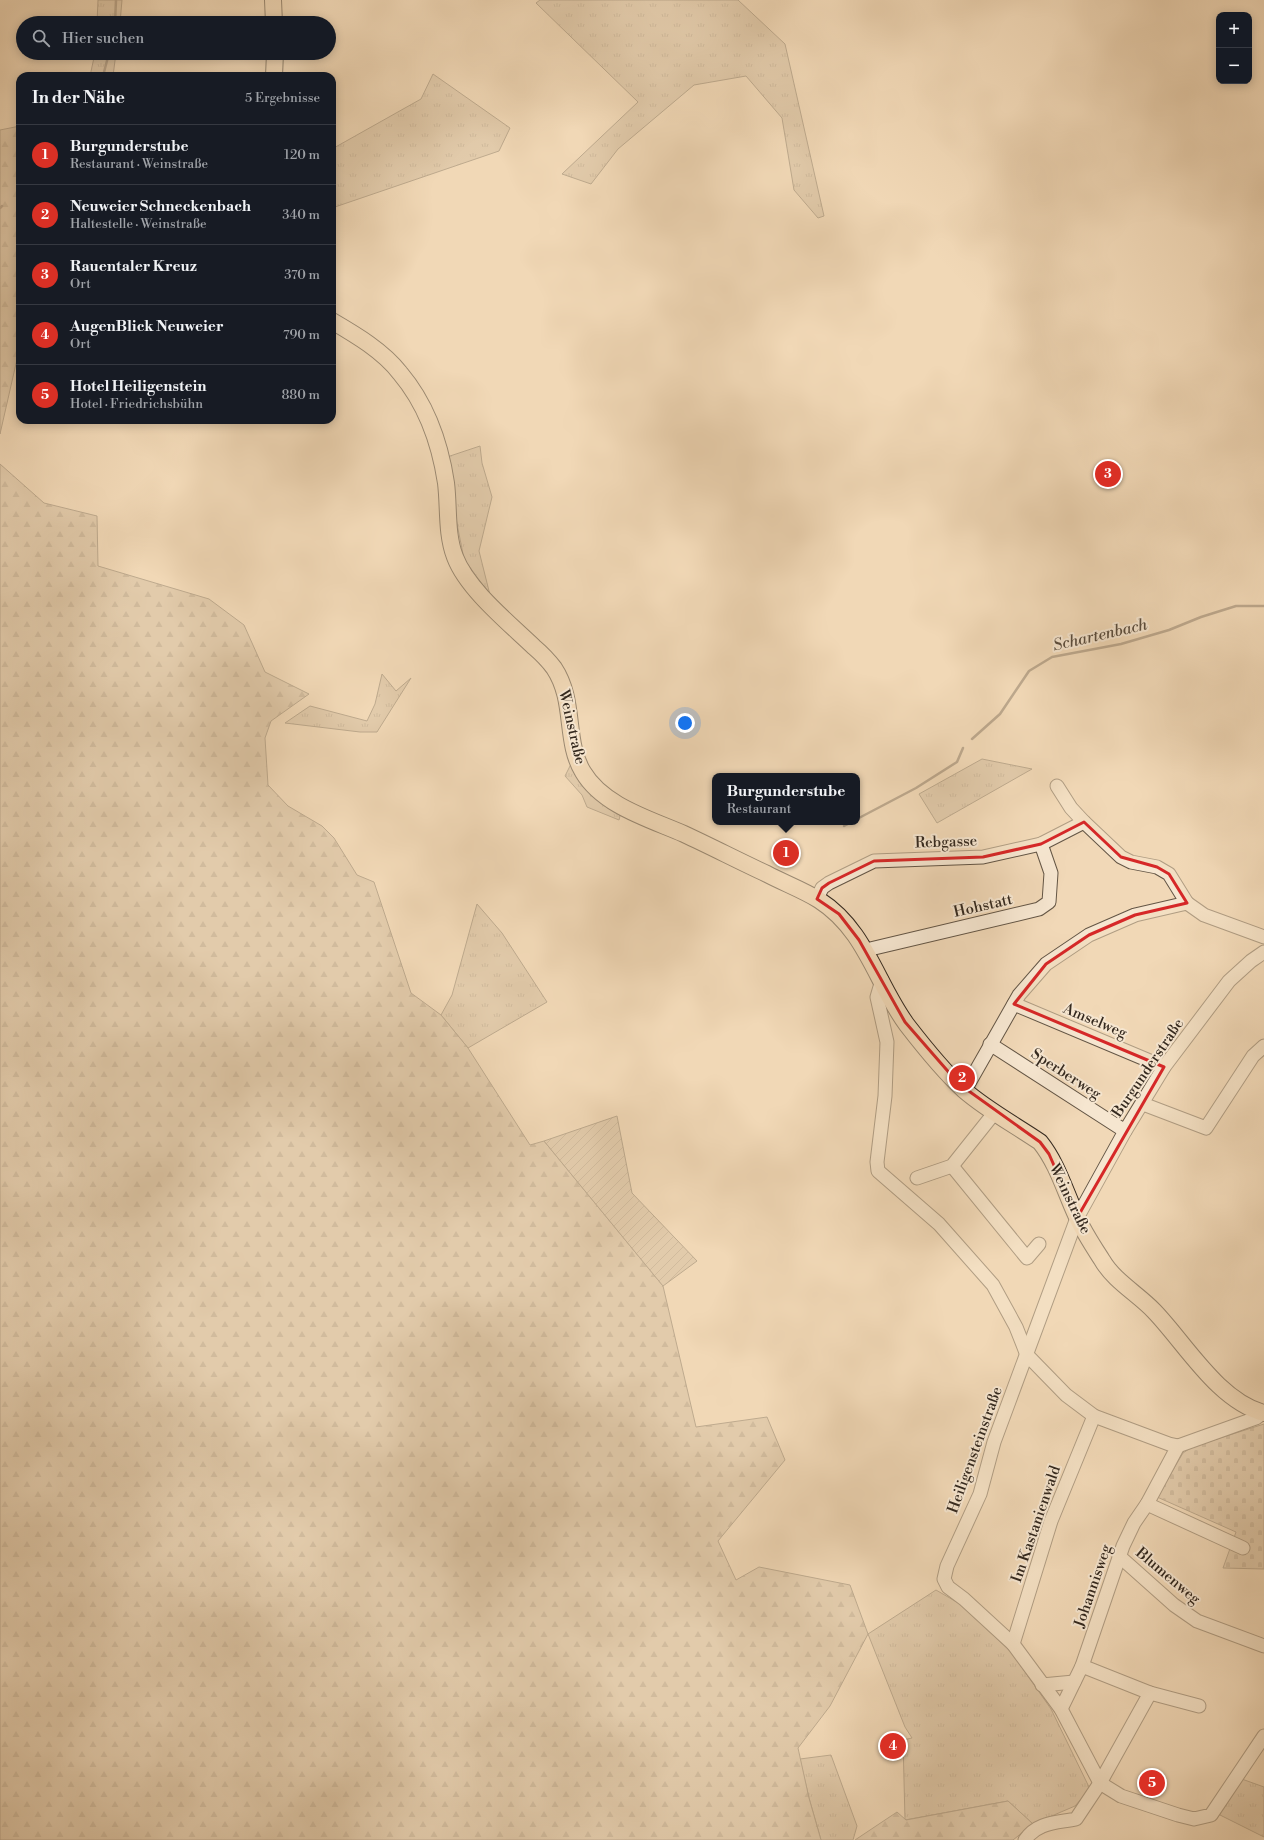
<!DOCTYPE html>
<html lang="de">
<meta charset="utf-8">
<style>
:root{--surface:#171b24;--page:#20242c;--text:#f1f3f6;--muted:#9ea1a6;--line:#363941;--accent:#d93025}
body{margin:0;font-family:"Libre Bodoni",serif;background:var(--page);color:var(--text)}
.controls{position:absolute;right:12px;top:12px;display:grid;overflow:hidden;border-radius:8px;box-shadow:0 2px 10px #0003}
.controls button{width:36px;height:36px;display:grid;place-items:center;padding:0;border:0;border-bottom:1px solid var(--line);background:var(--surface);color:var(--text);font:20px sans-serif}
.you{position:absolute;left:685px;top:723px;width:14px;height:14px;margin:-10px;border:3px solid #fff;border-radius:50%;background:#1a73e8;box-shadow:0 0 0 6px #1a73e833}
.badge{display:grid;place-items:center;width:26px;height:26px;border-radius:50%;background:var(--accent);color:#fff;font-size:13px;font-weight:700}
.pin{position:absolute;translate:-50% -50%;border:2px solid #fff;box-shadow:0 1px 4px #0006}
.popup{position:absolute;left:712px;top:773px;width:148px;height:52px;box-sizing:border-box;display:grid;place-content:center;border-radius:8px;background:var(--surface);filter:drop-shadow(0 1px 3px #0005);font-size:13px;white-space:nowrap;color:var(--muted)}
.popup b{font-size:15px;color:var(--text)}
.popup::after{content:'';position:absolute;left:50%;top:100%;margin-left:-8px;border:8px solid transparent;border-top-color:var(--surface)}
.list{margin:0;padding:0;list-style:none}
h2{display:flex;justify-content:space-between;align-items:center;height:52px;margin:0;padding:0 16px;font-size:17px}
h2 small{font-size:13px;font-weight:400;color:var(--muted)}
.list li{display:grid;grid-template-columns:26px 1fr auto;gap:12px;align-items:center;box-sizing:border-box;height:60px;padding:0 16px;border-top:1px solid var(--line)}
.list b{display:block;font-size:15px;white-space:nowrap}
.list p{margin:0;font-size:13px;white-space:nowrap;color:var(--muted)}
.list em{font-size:13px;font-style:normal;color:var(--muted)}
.icon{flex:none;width:22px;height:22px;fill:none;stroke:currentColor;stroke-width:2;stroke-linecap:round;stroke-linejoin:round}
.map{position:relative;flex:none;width:1264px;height:1840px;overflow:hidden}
.search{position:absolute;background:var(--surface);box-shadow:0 2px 10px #0003;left:16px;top:16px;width:320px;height:44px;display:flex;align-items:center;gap:10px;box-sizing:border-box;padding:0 14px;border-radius:22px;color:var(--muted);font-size:15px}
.panel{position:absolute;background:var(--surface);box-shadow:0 2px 10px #0003;left:16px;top:72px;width:320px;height:352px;border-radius:12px}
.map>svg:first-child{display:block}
.grass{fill:url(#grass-tufts);stroke:#82725e}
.forest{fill:url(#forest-firs);stroke:#82725e}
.cemetery{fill:url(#cemetery-stones);stroke:#82725e}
.garden{fill:url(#garden-furrows);stroke:#82725e}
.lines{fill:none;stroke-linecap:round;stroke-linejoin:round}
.stream{stroke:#7f6e5b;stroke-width:2.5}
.minor-casing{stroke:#635545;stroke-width:15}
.major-casing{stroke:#34291f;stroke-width:18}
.minor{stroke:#f6e6d0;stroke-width:13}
.major{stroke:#f1d8b7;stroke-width:16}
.marked{fill:none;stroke:#d62828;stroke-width:3;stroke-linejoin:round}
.labels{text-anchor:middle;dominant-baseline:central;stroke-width:4;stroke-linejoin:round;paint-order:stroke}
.street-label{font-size:15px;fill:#34291f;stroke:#f6e6d0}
.water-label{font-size:16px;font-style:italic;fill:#5a4c3d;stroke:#f6e6d0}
</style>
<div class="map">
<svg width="1264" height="1840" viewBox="0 0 1264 1840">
<defs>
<pattern id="grass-tufts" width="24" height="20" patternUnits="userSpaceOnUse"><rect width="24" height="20" fill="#d1ba9d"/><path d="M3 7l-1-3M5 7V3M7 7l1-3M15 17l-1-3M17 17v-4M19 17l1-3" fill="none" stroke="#aa977f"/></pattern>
<pattern id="forest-firs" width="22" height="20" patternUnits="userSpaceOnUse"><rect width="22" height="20" fill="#d1ba9d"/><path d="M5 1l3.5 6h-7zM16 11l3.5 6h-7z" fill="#aa977f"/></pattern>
<pattern id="cemetery-stones" width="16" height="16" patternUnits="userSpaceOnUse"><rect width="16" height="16" fill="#d1ba9d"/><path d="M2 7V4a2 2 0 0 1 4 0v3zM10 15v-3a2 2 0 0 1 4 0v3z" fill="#aa977f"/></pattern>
<pattern id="garden-furrows" width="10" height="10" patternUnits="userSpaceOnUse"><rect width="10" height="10" fill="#d1ba9d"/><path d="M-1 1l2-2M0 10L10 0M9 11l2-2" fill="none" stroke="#aa977f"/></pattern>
</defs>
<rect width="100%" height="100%" fill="#f1d8b7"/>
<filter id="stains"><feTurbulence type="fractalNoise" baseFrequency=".005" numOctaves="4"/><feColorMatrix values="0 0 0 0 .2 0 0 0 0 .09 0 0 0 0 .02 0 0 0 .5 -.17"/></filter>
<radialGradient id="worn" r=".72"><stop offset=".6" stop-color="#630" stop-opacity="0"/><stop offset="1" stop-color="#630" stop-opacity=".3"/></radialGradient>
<g class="grass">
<path d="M98,0H122L120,23H97Z"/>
<path d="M540,0H738L785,44L824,216L818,218L794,190L782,118L746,76L694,85L618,149L591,184L562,174L638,102L536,3Z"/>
<path d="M95,53H116L113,76H90Z"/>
<path d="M433,74L510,128L499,151L332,208V149L421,99Z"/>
<path d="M480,446L482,463L492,497L479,551L490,595L464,559L444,458Z"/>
<path d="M382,674L396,691L411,678L377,732H360L285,723L310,706L367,721L375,704Z"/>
<path d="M982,759L1032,769L937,823L919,794Z"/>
<path d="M571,764L575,775L621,812L619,820L587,807L582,795L565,776Z"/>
<path d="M477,904L502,933L547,1002L468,1048L441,1015L452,995Z"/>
<path d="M936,1590L960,1604L1011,1652L1051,1709L1090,1789L1075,1806L1033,1824L1008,1801L905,1820L903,1740L912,1738L905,1727L868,1634Z"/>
<path d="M831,1755L857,1826L853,1840H821L809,1798L800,1759Z"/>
<path d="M1239,1778L1264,1787V1837L1216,1813Z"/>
</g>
<g class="forest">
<path d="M20,126V346L0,434V130Z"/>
<path d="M0,464L44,503L97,516L98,566L209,599L244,625L265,672L309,694L271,721L265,738L268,785L288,806L322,826L334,838L357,875L374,882L411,993L441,1015L468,1048L530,1145L544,1141L663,1286L696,1427L767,1417L785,1460L718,1541L736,1580L759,1567L850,1585L868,1634L830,1706L798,1748L809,1798L821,1840H0Z"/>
<path d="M1008,1801L1033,1824L1013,1840H855L897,1812L906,1820Z"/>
</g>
<path class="cemetery" d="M1264,1424V1569L1223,1568L1236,1532L1157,1497L1183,1453L1192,1447Z"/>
<path class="garden" d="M617,1116L632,1193L697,1261L663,1286L544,1141Z"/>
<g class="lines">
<g class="stream">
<path d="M115,23L116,0"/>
<path d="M103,76L109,53"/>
<path d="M0,208L2,206"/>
<path d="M972,739L1000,714L1029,671L1052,657L1121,644L1169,630L1201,617L1236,606H1264"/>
<path d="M857,819L916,788L957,762L963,748"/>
<path d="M844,826L852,822"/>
</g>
<defs>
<g id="minor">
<path d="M1057,786L1071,808L1084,822L1121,857L1131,862L1157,867L1169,874L1187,903"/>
<path d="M817,899L822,888L829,883L874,861L983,857L1041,844L1084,822"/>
<path d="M866,950L1039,909L1049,902L1051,873L1041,844"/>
<path d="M1264,952L1251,961L1229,981L1164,1067L1125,1131L1077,1218L994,1442L980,1494L947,1566L944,1579L948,1587L964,1599L1013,1644L1061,1709L1100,1783L1121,1796L1178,1815L1194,1819L1211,1815L1264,1736"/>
<path d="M882,980L877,997L887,1042L885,1096L877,1162L878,1171L939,1224L993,1285L1016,1327L1027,1355L1066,1395L1094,1416L1169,1444L1178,1446L1256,1418L1263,1413"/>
<path d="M1014,1004L1164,1067"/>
<path d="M990,1044L1125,1131"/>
<path d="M965,1090L1019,995L1046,964L1089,935L1135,915L1187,903L1204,915L1264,937"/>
<path d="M1143,1104L1206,1128L1253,1056L1264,1046"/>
<path d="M952,1166L1027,1258L1039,1244"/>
<path d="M917,1178L952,1166L995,1112"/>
<path d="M1147,1504L1243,1548"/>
<path d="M1119,1556L1174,1605L1197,1621L1264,1646"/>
<path d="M1013,1644L1051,1521L1094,1416"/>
<path d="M1042,1685L1074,1682"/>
<path d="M1150,1693L1199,1706"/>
<path d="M1061,1709L1082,1666L1123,1546L1134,1523L1147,1504L1178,1446"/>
<path d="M1025,1840C1037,1822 1056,1823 1076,1819L1100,1783L1150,1693L1082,1666"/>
</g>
<g id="major">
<path d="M273,0L274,23"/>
<path d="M274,76L275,53"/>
<path d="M332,321C356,335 383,351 400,373C427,405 440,443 446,483C449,507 446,534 455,557C467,589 509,623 534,647C541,653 548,660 554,668C576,701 564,741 583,772C603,806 650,819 684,834C712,847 739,861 767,874C784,883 803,890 819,900C866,930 876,983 907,1025C924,1047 943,1071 964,1090C987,1110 1015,1125 1040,1142C1057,1163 1065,1191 1076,1215C1083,1231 1093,1246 1102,1260C1114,1281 1138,1294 1154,1311C1185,1343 1218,1401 1264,1413"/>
</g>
</defs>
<use href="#minor" class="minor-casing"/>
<use href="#major" class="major-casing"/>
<use href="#minor" class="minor"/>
<use href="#major" class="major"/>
</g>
<path d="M0 0H1264V1840H0ZM1084,822L1121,857L1157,867L1169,874L1187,903L1135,915L1089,935L1046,964L1014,1004L1164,1067L1077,1218L1049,1154L1040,1142L959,1084L905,1022L859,940L839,914L817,899L822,888L829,883L874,861L983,857L1041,844Z" fill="#f1d8b7" fill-opacity=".55" fill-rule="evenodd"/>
<path class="marked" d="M1084,822L1121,857L1157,867L1169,874L1187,903L1135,915L1089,935L1046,964L1014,1004L1164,1067L1077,1218L1049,1154L1040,1142L959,1084L905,1022L859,940L839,914L817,899L822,888L829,883L874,861L983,857L1041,844Z"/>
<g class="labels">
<g class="street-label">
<text transform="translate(572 727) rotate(77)">Weinstraße</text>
<text transform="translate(946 842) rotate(-2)">Rebgasse</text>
<text transform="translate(983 906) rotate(-13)">Hohstatt</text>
<text transform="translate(1095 1021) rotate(23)">Amselweg</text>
<text transform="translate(1148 1068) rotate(-56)">Burgunderstraße</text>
<text transform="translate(1066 1074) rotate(33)">Sperberweg</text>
<text transform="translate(1070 1199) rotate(64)">Weinstraße</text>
<text transform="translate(975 1450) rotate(-70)">Heiligensteinstraße</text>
<text transform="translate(1036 1524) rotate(-71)">Im Kastanienwald</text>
<text transform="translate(1168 1576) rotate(40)">Blumenweg</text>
<text transform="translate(1093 1586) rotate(-71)">Johannisweg</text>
</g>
<g class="water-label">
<text transform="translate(1100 635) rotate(-13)">Schartenbach</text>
</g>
</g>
<rect width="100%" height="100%" filter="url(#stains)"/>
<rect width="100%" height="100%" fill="url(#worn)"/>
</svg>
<div class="controls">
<button>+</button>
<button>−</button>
</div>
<div class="you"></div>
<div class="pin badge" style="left:786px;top:853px">1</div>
<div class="popup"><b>Burgunderstube</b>Restaurant</div>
<div class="pin badge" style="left:962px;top:1078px">2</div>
<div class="pin badge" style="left:1108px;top:474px">3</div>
<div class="pin badge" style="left:893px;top:1746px">4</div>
<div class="pin badge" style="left:1152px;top:1783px">5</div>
<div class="search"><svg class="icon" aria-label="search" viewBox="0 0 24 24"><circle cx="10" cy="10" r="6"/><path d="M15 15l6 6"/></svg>Hier suchen</div>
<section class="panel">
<h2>In der Nähe<small>5 Ergebnisse</small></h2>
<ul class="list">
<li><span class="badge">1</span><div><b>Burgunderstube</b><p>Restaurant · Weinstraße</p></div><em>120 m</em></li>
<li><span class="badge">2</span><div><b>Neuweier Schneckenbach</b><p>Haltestelle · Weinstraße</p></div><em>340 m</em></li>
<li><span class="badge">3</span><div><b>Rauentaler Kreuz</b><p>Ort</p></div><em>370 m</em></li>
<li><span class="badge">4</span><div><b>AugenBlick Neuweier</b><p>Ort</p></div><em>790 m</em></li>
<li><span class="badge">5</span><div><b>Hotel Heiligenstein</b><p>Hotel · Friedrichsbühn</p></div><em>880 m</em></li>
</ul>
</section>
</div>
